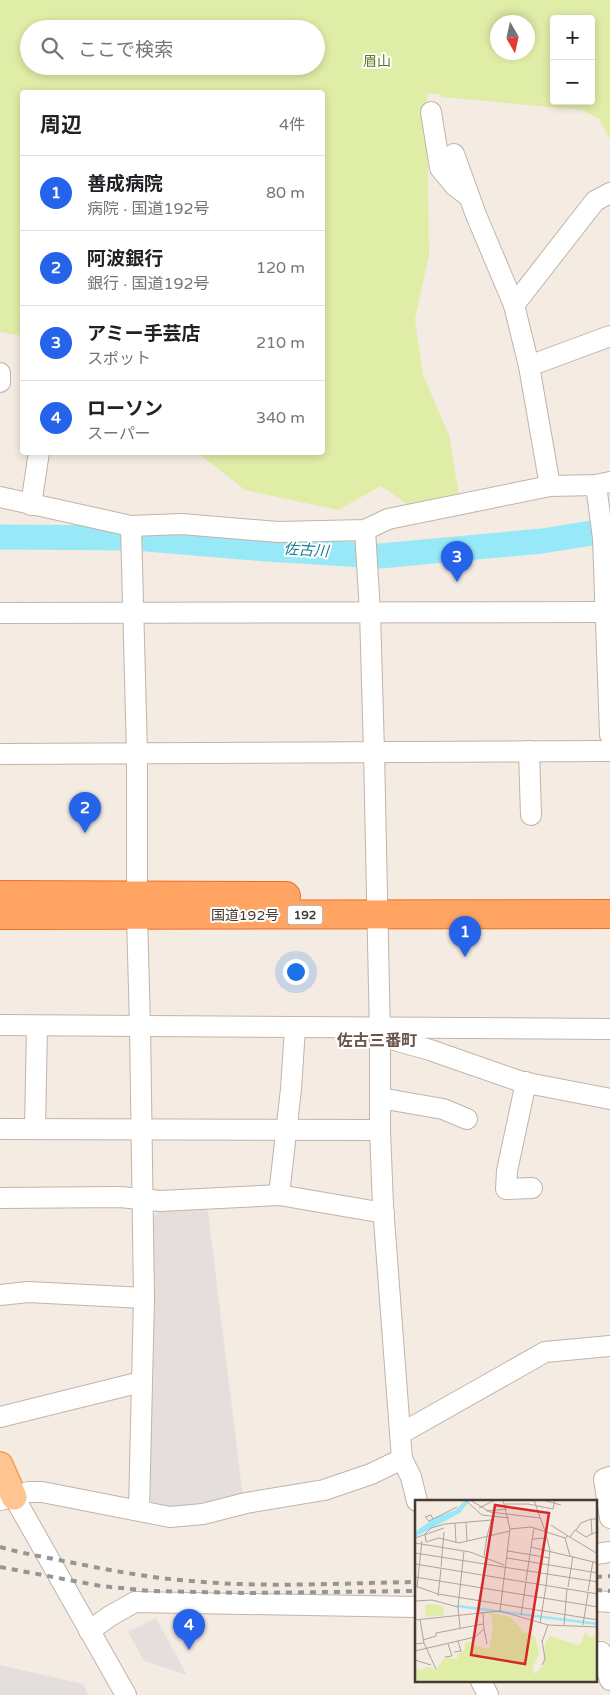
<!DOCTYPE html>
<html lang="ja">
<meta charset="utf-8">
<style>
:root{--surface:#fff;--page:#f2f2f2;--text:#202124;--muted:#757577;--line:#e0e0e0;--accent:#2563eb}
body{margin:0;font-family:"Varela Round","Noto Sans JP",sans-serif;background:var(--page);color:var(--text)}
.controls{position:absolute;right:15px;top:15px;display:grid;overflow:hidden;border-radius:5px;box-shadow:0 2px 8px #0003}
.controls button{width:45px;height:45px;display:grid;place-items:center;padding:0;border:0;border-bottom:1px solid var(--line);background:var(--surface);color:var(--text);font:25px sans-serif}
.compass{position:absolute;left:490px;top:15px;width:45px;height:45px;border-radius:50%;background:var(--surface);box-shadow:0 2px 8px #0003;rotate:171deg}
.you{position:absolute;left:295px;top:971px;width:18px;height:18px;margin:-12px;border:4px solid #fff;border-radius:50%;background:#1a73e8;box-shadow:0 0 0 8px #1a73e833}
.badge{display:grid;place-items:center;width:32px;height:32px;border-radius:50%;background:var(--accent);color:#fff;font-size:16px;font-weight:700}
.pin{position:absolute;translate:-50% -41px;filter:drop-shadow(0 1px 2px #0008)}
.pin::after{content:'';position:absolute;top:26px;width:18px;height:15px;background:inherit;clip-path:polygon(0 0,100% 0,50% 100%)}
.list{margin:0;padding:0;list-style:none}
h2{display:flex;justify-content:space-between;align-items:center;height:65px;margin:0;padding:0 20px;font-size:21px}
h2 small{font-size:16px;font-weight:400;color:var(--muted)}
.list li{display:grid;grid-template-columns:32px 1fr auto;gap:15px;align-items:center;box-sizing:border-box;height:75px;padding:0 20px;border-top:1px solid var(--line)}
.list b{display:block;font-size:19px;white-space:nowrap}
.list p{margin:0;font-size:16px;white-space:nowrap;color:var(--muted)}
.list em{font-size:16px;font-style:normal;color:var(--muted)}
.icon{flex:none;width:28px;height:28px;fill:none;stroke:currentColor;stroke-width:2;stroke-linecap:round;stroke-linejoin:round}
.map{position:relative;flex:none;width:610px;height:1695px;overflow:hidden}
.search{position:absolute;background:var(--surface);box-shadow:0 2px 8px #0003;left:20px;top:20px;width:305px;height:55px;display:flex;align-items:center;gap:12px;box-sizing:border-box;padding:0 18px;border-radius:28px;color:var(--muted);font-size:19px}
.panel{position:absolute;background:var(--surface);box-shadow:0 2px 8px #0003;left:20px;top:90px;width:305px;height:365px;border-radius:5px}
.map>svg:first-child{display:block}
.green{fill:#dfeda7;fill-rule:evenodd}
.parking{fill:#e4dfdd}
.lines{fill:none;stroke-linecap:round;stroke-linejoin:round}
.river{stroke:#98e9f8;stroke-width:25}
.minor-casing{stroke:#c3b3a8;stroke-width:22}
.major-casing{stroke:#f19b55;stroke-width:28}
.highway-casing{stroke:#ee7023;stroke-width:30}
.minor{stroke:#fff;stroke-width:20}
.major{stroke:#ffc491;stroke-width:25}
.highway{stroke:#ffa463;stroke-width:28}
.rail{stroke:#959595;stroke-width:4;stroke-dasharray:6 6;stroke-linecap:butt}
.labels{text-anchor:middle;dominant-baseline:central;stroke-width:4;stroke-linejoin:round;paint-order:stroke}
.shield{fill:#fff;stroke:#7e7570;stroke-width:1}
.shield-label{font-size:12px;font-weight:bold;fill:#463a33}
.park-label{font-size:14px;fill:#5b7e20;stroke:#fff}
.street-label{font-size:14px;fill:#463a33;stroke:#fff}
.water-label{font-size:15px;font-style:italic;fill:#1d7e93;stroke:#fff}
.quarter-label{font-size:16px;font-weight:bold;fill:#6a5449;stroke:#fff}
.inset-river{fill:none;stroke:#98e9f8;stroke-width:2.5}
.inset-road{fill:none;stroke:#aea49d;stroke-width:1}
.view{fill:#d62828;fill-opacity:0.15;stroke:#d62828;stroke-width:2.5}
.inset-edge{fill:none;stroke:#463a33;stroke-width:2.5}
</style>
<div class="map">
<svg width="610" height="1695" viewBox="0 0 610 1695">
<rect width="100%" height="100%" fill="#f4ebe3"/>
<path class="green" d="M0,0H610V139L599,119L582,110L442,97L438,94H428L427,97L429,255L415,319L423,375L449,435L459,496L413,508L381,486L338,510L245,490L198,453L322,452V92H22V336L0,332ZM554,19H591V101H554ZM498,22H528V52H498ZM29,29H316V66H29Z"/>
<g class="parking">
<path d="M207,1204L243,1497L171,1509L150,1502L148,1497L152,1219L161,1208Z"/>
<path d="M156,1618L187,1675L144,1661L128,1632Z"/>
<path d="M0,1665L83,1684L88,1695H0Z"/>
</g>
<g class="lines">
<path class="river" d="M0,537L135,538L267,549L380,556L542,541L610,530"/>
<defs>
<g id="minor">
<path d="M431,112L440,168L455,186L467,195"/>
<path d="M454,154L476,215L514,305"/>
<path d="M529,366L610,336"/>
<path d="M0,382V373"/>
<path d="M596,485L603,538L610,735"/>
<path d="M550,486L529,366L514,305L595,201L610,193"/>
<path d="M0,497L131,526L182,524L278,532L365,530L388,519L550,486L596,485L610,482"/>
<path d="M31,505L39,452"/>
<path d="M131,526L137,755V896"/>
<path d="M365,530L370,612L374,752L380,1036V1130L383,1206L402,1459L411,1477L417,1501"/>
<path d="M0,613L610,612"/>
<path d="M529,751L531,815"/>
<path d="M0,754L610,751"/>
<path d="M137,916L140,1026L144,1298"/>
<path d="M0,1025L610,1029"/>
<path d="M380,1036L430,1050L522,1082L610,1099"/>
<path d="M526,1082L507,1171L506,1189L532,1188"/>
<path d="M380,1098L443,1109L467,1119"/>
<path d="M0,1129L380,1130"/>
<path d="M35,1129L37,1026"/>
<path d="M279,1195L291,1089L295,1028"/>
<path d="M0,1198L120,1197L160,1201L279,1195L384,1213"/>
<path d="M0,1295L28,1292L144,1298L139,1510"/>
<path d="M0,1417L141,1382"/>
<path d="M400,1434L545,1352L610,1346"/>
<path d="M610,1477L604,1479L610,1518"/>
<path d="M14,1497L126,1695"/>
<path d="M0,1500L29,1492H42L170,1517L203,1514L246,1503L324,1490L371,1474L402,1459"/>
<path d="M596,1554L610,1552"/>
<path d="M596,1601L610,1602"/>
<path d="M89,1631L110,1616L135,1602L416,1607"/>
<path d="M601,1652L610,1680"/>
<path d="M481,1681L488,1695"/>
</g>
<path id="major" d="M0,1465L14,1497"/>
<g id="highway">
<path d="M0,895L286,896"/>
<path d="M0,915L610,914"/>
</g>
</defs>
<use href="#minor" class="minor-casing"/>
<use href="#major" class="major-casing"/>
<use href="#highway" class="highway-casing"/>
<use href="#minor" class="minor"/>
<use href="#major" class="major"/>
<use href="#highway" class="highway"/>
<g class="rail">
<path d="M0,1547C24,1554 50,1558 74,1563C113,1571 152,1578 191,1581C266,1588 342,1583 416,1582"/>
<path d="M0,1567L101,1586L150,1591L247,1593L416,1591"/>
<path d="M596,1577L610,1576"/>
<path d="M596,1590L610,1591"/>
</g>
</g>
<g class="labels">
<rect class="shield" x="287.5" y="905.5" width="35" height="19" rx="4"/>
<g class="shield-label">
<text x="305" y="915">192</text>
</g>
<g class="park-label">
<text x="377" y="61">眉山</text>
</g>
<g class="street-label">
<text x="245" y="915">国道192号</text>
</g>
<g class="water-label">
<text transform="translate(306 550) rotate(4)">佐古川</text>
</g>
<g class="quarter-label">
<text x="377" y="1041">佐古三番町</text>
</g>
</g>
<g transform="translate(415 1500)">
<rect width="182" height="182" fill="#f4ebe3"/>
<path d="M17,104L28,106L29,115L11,117L10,105ZM76,113L95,117L109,132L120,136L124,154L117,169L120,174L128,165L130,143L135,136L162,145L166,144L170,132L176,138L180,134L182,182H0V166L5,171L12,167L21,169L30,157L44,160L41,156L49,150L50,143L58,141L60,146L74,149L78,129Z" fill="#dfeda7"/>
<path d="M50,0H55L45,13L0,37V32L19,18L41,10Z" fill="#98e9f8"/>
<path class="inset-river" d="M42,106L183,124"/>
<path class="inset-road" d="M50,0L67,15L94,18M55,0L75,12L125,18M119,0L130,31M128,0L146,5M90,4H113L138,9L140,0M64,8L80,0M71,11L92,9M18,19L16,15L10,17L14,21L42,7M51,22L52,41M40,23L41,43M136,25L153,36M119,28L116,47L183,63M95,29L116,27L150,38L153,36L183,54M161,30L166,23L176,19M130,31L135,50L131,86M182,32L177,34L176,19H182L183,33M10,34L11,42L24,38L44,43L95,31M10,34L16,28L30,24L77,20M72,36L77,18M155,37L160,30L171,37L177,34M0,38L29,28M150,38L155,56M117,39L132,38M0,43L55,52L89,65M93,51L135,58M0,53L183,82M69,56L72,36M92,58L183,73M0,64L183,94M26,67L29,32M0,77L183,107M111,81L116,47M0,86L23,94L183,120M2,87L7,41M153,87L158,56M173,91L178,61M23,96L26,69M0,101L17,100L43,107M85,111L95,29L88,0M64,112L70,62M106,115L111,82M0,120L85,111L133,125L183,127M125,123L131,86M149,125L152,89M168,125L173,93M45,128L43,107L49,51M69,129L72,144M8,140L21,136V133L68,124M127,142L133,125M9,143L21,169M0,144L9,143L5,120M0,151L60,137L69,129L68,113M39,152L46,151L43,141M30,157L37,156L33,144M0,160L16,165M127,165L130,159L127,140"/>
<path class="view" d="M80,5L134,13L110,164L56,155Z"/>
<rect width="182" height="182" class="inset-edge"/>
</g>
</svg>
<div class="controls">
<button>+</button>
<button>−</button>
</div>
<svg class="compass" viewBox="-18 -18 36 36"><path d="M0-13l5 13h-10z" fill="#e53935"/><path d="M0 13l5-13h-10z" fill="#757577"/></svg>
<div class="you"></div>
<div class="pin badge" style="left:465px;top:957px">1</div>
<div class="pin badge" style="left:85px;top:833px">2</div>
<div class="pin badge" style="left:457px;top:582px">3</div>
<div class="pin badge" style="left:189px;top:1650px">4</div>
<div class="search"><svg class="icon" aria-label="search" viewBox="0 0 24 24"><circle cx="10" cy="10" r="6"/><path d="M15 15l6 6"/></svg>ここで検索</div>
<section class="panel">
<h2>周辺<small>4件</small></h2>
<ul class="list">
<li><span class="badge">1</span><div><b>善成病院</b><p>病院 · 国道192号</p></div><em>80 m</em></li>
<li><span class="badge">2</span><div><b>阿波銀行</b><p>銀行 · 国道192号</p></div><em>120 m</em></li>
<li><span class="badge">3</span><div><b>アミー手芸店</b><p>スポット</p></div><em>210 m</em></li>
<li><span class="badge">4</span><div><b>ローソン</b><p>スーパー</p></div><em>340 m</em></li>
</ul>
</section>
</div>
